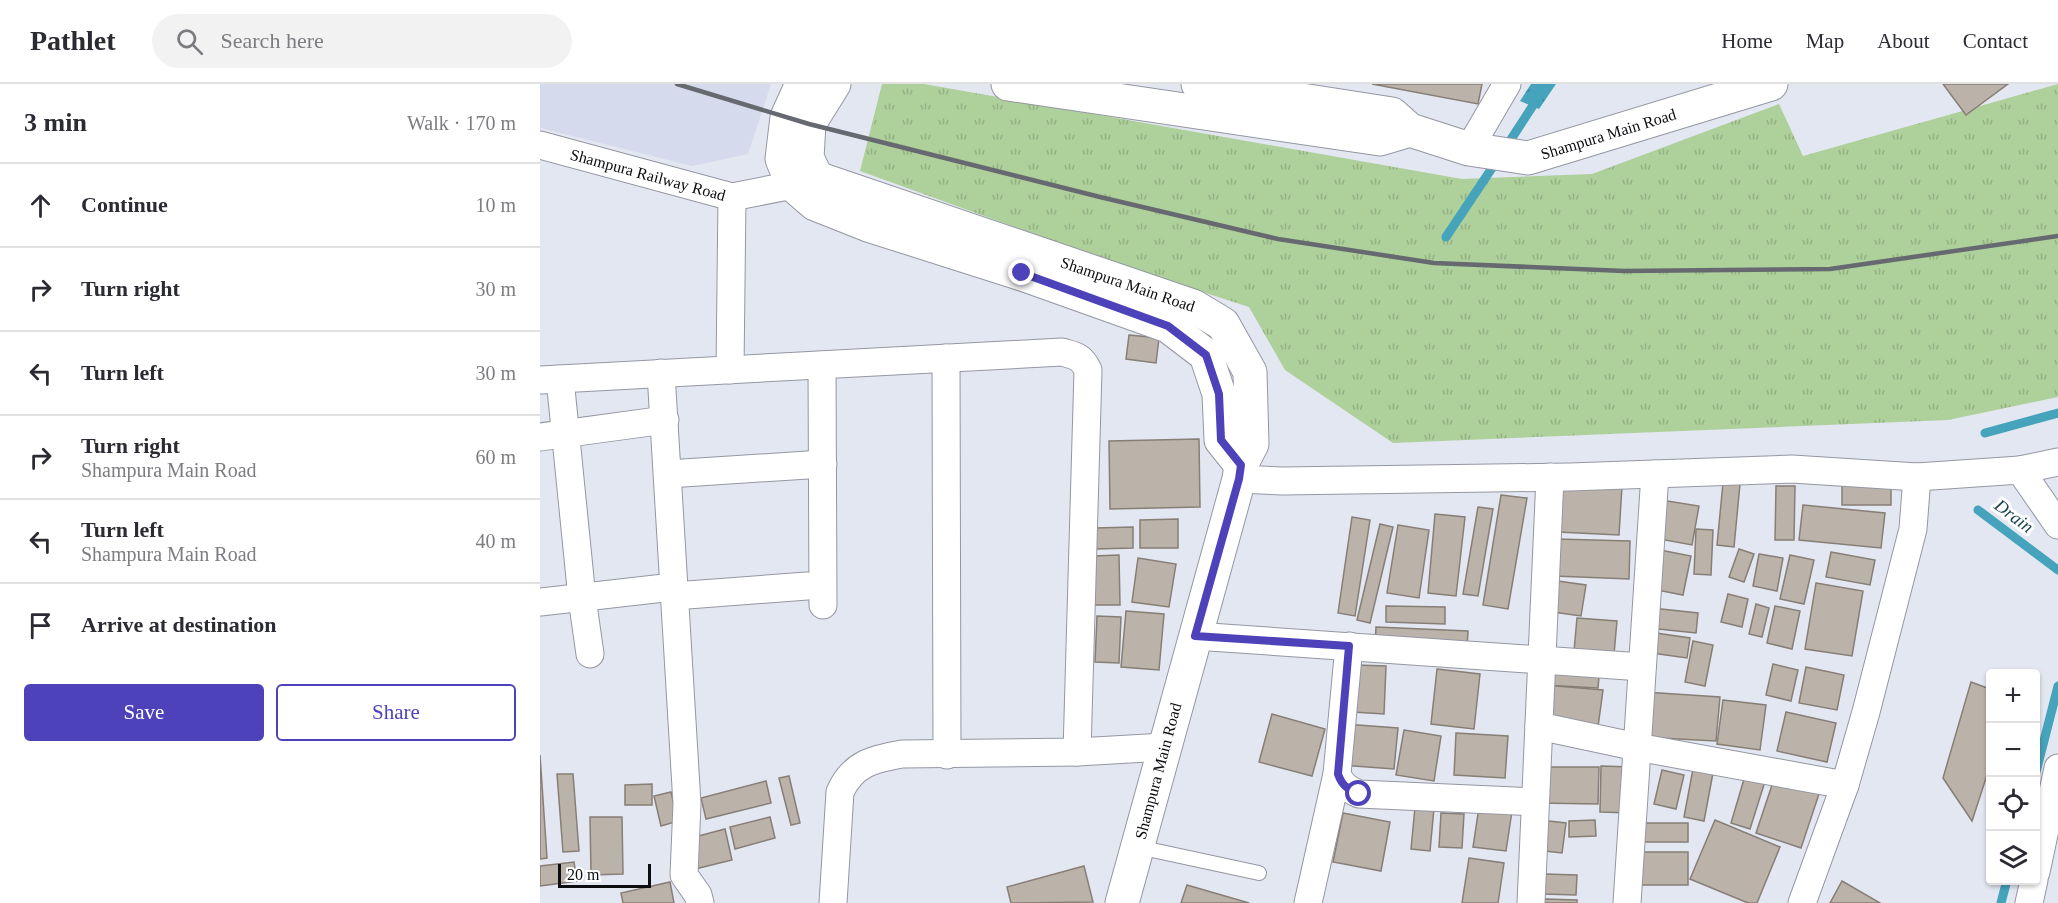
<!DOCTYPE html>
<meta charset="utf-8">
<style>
:root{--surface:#fff;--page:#f2f2f3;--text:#2b2b33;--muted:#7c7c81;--line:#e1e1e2;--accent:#4d42b9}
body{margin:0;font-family:Georgia,serif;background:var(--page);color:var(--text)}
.controls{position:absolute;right:18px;bottom:18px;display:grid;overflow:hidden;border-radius:6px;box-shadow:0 2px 4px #0004}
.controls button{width:54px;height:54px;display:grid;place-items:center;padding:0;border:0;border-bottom:2px solid var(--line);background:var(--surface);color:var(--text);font:30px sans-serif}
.scale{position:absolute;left:18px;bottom:15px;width:93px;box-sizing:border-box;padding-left:6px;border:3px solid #0b0c0f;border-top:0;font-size:16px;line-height:21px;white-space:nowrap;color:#0b0c0f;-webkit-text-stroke:4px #fff;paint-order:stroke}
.stop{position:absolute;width:18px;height:18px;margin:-14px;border:4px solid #4d42b9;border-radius:50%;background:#fff}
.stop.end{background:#4d42b9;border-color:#fff;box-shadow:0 2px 6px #0008}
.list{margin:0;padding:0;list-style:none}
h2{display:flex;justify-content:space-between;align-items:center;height:78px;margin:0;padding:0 24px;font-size:26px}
h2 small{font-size:20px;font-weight:400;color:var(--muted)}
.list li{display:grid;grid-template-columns:39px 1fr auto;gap:18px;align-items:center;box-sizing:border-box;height:84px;padding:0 24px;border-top:2px solid var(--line)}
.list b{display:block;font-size:22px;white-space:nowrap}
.list p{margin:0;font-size:20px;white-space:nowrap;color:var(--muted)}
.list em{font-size:20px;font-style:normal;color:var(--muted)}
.actions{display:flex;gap:12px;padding:18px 24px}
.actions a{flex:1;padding:14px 0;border:2px solid var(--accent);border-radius:6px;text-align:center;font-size:21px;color:var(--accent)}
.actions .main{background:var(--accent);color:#fff}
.icon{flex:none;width:33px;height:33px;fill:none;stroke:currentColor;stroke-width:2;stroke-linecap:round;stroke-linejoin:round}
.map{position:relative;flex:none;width:1518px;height:819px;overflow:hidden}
header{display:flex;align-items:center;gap:36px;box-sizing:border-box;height:84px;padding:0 30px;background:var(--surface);border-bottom:2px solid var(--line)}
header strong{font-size:28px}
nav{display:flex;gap:33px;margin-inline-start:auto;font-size:21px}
.search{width:420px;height:54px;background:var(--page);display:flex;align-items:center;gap:15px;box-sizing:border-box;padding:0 21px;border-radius:33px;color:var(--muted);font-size:22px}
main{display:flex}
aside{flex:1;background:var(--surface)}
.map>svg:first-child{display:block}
.built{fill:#d5daec}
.grass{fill:url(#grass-tufts)}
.water{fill:url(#water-ripples)}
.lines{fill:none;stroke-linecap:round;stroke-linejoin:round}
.stream{stroke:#45a3bb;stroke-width:9}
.building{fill:#bbb2aa;stroke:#877e76;stroke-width:1.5}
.lane-casing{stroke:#9497a2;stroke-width:16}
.street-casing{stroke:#9497a2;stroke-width:29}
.secondary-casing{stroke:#9497a2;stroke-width:35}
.lane{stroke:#fff;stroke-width:14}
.street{stroke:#fff;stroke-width:27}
.secondary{stroke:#fff;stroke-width:33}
.rail{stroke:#66696f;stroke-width:4.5}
.route{stroke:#4d42b9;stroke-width:8}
.labels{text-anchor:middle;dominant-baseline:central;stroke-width:6;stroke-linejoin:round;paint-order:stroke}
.street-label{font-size:16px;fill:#0b0c0f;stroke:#fff}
.water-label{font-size:18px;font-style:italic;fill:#1b444f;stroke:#fff}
</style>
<header>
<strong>Pathlet</strong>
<div class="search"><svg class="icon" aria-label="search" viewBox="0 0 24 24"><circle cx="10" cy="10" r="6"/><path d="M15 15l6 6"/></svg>Search here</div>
<nav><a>Home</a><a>Map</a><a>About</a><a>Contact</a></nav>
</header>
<main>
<aside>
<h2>3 min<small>Walk · 170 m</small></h2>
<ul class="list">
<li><svg class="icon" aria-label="ahead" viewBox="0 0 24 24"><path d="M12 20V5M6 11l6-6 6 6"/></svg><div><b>Continue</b></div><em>10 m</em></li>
<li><svg class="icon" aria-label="right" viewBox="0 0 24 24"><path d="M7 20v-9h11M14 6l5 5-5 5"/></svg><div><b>Turn right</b></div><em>30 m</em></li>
<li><svg class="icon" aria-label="left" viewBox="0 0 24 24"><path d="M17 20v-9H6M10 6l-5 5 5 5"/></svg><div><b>Turn left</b></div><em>30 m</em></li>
<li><svg class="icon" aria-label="right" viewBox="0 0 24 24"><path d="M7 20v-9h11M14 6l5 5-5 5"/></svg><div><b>Turn right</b><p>Shampura Main Road</p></div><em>60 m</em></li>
<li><svg class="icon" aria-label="left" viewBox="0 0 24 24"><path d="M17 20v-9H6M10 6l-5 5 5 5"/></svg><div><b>Turn left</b><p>Shampura Main Road</p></div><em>40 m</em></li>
<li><svg class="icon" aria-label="arrive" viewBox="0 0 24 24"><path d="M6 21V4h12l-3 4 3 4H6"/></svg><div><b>Arrive at destination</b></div></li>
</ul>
<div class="actions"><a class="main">Save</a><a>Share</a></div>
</aside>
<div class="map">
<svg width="1518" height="819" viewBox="0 0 1518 819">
<defs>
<pattern id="grass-tufts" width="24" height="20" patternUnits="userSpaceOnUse" patternTransform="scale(1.5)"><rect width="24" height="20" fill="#aed09b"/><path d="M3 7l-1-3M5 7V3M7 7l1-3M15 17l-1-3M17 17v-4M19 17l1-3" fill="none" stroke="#94b184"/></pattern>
<pattern id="water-ripples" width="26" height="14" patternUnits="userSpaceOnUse" patternTransform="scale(1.5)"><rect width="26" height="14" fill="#45a3bb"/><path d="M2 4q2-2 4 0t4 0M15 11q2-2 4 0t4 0" fill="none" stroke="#388396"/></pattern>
</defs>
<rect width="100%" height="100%" fill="#e3e7f2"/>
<path class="built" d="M0,0H231L208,70L152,82L0,44Z"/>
<path class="grass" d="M342,0H384L922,95L1052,90L1239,20L1263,72L1518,0V313L1408,336L853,359L745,286L709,223L582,182L320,87Z"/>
<path class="water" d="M991,0H1016L999,25L980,17Z"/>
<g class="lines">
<g class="stream">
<path d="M966,63L1007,0"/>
<path d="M906,153L958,75"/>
<path d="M1445,349L1518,329"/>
<path d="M1438,426L1518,486"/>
<path d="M1496,688L1518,602"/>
<path d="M1461,819L1467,796"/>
</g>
</g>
<g class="building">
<path d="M832,0H942L938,20Z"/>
<path d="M1403,0H1468L1426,31Z"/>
<path d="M589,251L619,254L616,279L586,275Z"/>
<path d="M659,355L660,423L570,425L569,357Z"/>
<rect x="1302" y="395" width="49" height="26"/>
<path d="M1021,399L1082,402L1079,451L1018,448Z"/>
<path d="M1183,399L1200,400L1194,463L1177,461Z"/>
<path d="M1236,402H1255L1254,456H1235Z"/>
<path d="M961,411L987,414L968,525L943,521Z"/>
<path d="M1121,416L1159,422L1152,461L1114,454Z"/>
<path d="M1263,421L1345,429L1341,464L1259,456Z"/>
<path d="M938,423L953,425L938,512L923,510Z"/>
<path d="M895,430L925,433L916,512L888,509Z"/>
<path d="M812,433L830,436L815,532L798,529Z"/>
<path d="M638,435V464H600V436Z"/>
<path d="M840,440L853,443L830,539L817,536Z"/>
<path d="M858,441L889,446L879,514L847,509Z"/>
<path d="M593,443V464L555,465V444Z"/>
<path d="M1156,445L1173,446L1171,491L1154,490Z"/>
<path d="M1016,455L1090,457L1089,495L1015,492Z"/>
<path d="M1199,465L1214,470L1204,498L1189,493Z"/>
<path d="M1120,466L1151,472L1143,511L1112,505Z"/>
<path d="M1291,468L1335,476L1330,501L1286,493Z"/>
<path d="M1219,470L1243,474L1237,507L1213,502Z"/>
<path d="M579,471L580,521H554L553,472Z"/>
<path d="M1250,471L1274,476L1264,520L1240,515Z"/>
<path d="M598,474L636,480L629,523L592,518Z"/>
<path d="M1018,497L1046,501L1041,532L1013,528Z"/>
<path d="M1276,499L1323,507L1312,572L1265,565Z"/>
<path d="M1188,510L1208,515L1202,543L1181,538Z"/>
<path d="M1216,520L1229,524L1222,553L1209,550Z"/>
<path d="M846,522L905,523V540L846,538Z"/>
<path d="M1235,522L1260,527L1252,565L1227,559Z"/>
<path d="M1112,524L1158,529L1156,549L1109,544Z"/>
<path d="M586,527L624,530L619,586L581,583Z"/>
<path d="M557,532L581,533L579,579L555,578Z"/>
<path d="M1037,534L1077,537L1074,570L1034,567Z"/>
<path d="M836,543L928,547L927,564L835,560Z"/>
<path d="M1109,548L1150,554L1147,574L1105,568Z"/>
<path d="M1153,557L1173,561L1165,602L1145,598Z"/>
<path d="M1005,579L1060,582L1058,604L1003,601Z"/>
<path d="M1233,580L1258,586L1251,617L1226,611Z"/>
<path d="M816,581L846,582L844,630L813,628Z"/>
<path d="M1266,583L1304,591L1297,626L1259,619Z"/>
<path d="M897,585L940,590L934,645L891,640Z"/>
<path d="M1431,598L1450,605V682L1432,737L1403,694Z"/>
<path d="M1005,601L1063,606L1058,643L1002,638Z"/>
<path d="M1104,608L1180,613L1176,657L1100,653Z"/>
<path d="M1183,616L1226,621L1220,666L1177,660Z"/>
<path d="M1246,628L1296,639L1287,678L1237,667Z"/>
<path d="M732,630L785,645L772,692L719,678Z"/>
<path d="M804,640L858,644L854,685L801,681Z"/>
<path d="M864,646L901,652L894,697L856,691Z"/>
<path d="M916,649L968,652L965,694L914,691Z"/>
<path d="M0,671L7,774L0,775Z"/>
<path d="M1061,682L1092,683L1090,729L1060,728Z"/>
<path d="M999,683H1059L1058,720L998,719Z"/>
<path d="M1153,685L1173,689L1164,737L1144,733Z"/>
<path d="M1207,685L1227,691L1210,745L1191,739Z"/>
<path d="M1122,686L1144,691L1136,725L1114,720Z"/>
<path d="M17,690H33L39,767L23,768Z"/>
<path d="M249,692L260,739L251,741L239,694Z"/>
<path d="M1235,692L1280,707L1261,764L1216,749Z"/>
<path d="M226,697L231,719L166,735L161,714Z"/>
<path d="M112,700V721H85V701Z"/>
<path d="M131,708L138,737L121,742L114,712Z"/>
<path d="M875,723L894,724L890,767L871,765Z"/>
<path d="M939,723L972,727L966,767L933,763Z"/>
<path d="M803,729L850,738L841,787L793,778Z"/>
<path d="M901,729L924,730L922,764L899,763Z"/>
<path d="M50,733H82L83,790L51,791Z"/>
<path d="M230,733L235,754L195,765L190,743Z"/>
<path d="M1000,736L1026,739L1022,769L996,766Z"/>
<path d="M1055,736L1056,752L1029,753V737Z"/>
<path d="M1175,736L1240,763L1217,819H1208L1150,795Z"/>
<rect x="1097" y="739" width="51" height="19"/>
<path d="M185,745L192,776L155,785L147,755Z"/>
<rect x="1095" y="768" width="53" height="33"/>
<path d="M929,774L964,779L958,819H922Z"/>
<path d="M34,778L37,797L0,802V782Z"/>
<path d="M544,782L553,818L471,819L467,803Z"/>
<path d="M1005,790L1037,791L1036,811L1004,810Z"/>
<path d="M1302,797L1340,819H1290Z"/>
<path d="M130,798L134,819H83L81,809Z"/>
<path d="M647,801L709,819H641Z"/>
<path d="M1005,815L1037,816V819H1004Z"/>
</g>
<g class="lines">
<defs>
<path id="lane" d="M598,763L719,789"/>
<g id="street">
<path id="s1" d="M0,61L192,113L253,101"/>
<path d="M929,65L967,0"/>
<path d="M406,274L407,671"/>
<path d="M282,281L283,521"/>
<path d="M190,286L192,113"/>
<path d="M121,289L147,720L144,791L158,811L160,819"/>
<path d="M20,295L42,514L50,570"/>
<path d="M0,296L522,268C536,272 541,272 548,286L537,668"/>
<path d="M0,353L125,336"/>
<path d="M1480,386L1518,378"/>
<path d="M128,390L283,380"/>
<path d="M699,395L743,397L1030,393L1252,385L1377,393"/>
<path d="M134,512L267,502"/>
<path d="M0,518L133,503"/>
<path d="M655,552L1102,583"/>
<path d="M809,562L797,690C802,702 808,705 819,710L995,718"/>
<path d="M999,642L1097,663L1305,701"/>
<path d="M1496,788L1518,684"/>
<path d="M293,819L300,708C313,679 334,675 362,670L537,668L625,663"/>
<path d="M768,819L797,690"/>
<path d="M991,819L1010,393"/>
<path d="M1087,819L1115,390"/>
<path d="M1262,819L1305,701L1326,628L1373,445L1377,393L1480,386L1518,441"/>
<path d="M1489,819L1494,796"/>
</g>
<g id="secondary">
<path d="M262,0L247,33L242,75L253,101L275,120L328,141L482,190L628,242L666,271L679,310L681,356L701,381"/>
<path id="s2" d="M294,0L269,40L267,74L277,94L653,222L683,240L710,288L712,360L701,381L699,395L582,819"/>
<path d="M468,0L840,55L870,46"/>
<path id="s3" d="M658,0L852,30L870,46L929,65L988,74L1231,0"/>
</g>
</defs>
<use href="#lane" class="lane-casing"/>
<use href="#street" class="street-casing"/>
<use href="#secondary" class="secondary-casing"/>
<use href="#lane" class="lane"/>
<use href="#street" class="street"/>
<use href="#secondary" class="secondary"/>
<path class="rail" d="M137,0L269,40L560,113L738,155L894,179L1084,187L1290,185L1518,152"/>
</g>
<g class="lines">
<path class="route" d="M482,189L628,242L666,271L679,310L681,356L701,381L699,395L655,552L809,562L798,690C802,702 808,705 819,710"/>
</g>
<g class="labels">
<g class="street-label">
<text stroke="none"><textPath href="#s3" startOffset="426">Shampura Main Road</textPath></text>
<text stroke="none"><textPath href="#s1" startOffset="112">Shampura Railway Road</textPath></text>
<text stroke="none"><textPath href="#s2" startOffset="432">Shampura Main Road</textPath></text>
<text transform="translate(618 687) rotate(-75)">Shampura Main Road</text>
</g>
<g class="water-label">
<text transform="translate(1474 432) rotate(37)">Drain</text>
</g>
</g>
</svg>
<div class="controls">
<button>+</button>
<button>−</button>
<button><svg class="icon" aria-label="locate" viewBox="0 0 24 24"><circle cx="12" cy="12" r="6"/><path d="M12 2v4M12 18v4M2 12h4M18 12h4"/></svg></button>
<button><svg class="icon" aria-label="layers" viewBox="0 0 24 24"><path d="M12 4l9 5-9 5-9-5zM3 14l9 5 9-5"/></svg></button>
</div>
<div class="scale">20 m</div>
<div class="stop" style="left:819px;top:710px"></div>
<div class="stop end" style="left:482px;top:189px"></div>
</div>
</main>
